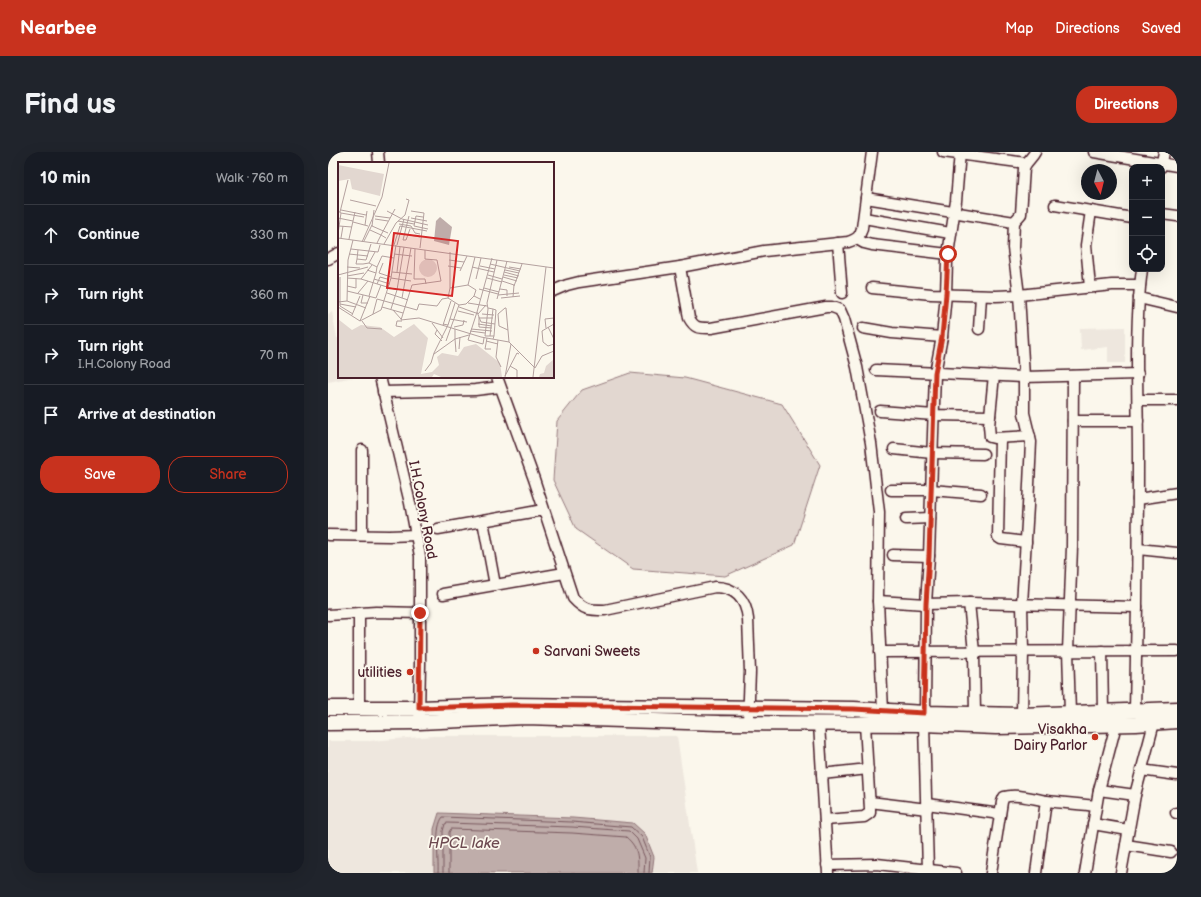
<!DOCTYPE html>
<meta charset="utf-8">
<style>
:root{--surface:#171b24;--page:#20242c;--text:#f1f3f6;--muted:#9ea1a6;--line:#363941;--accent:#c8321e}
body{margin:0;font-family:"Balsamiq Sans",sans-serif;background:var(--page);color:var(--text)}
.controls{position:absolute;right:12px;top:12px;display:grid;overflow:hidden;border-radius:8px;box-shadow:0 4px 16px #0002}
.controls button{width:36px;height:36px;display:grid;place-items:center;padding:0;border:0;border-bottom:1px solid var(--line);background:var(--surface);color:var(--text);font:20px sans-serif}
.compass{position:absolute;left:753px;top:12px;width:36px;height:36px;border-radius:50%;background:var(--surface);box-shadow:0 4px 16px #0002;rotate:173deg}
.stop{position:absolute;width:12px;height:12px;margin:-9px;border:3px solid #c8321e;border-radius:50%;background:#fff}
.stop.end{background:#c8321e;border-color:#fff;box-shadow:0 1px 4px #0008}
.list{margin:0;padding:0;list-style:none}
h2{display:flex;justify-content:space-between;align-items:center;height:52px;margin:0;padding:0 16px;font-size:17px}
h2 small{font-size:13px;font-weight:400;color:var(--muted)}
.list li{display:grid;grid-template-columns:26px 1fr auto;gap:12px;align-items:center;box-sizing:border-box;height:60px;padding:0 16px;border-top:1px solid var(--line)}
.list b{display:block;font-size:15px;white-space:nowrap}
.list p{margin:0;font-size:13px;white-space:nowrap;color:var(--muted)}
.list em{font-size:13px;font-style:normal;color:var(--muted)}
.actions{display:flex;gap:8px;padding:12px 16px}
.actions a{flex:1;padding:9px 0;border:1px solid var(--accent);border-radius:16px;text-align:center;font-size:14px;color:var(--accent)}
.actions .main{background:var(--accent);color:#fff}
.icon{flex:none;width:22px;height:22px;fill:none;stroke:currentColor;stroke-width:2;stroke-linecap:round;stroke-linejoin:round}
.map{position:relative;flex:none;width:849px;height:721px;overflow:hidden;border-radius:16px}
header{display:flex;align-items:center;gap:24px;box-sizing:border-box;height:56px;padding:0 20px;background:var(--accent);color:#fff}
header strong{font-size:19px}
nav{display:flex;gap:22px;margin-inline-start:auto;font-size:14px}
.intro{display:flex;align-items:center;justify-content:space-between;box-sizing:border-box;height:96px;padding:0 24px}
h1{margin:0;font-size:28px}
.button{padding:10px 18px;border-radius:16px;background:var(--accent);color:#fff;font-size:14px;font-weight:700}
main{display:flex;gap:24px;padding:0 24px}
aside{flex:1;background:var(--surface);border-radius:16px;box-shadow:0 4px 16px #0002}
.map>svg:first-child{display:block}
.built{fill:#eee7de}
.green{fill:#e2d7d0;stroke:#967b7e}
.water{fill:#bfadaa;stroke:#907477}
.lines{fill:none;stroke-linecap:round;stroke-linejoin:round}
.shore{stroke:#79585e;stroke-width:1}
.minor-casing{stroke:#4a1f2b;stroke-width:13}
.secondary-casing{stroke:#4a1f2b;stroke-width:17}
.minor{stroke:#fbf7ec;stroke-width:10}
.secondary{stroke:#fbf7ec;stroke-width:14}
.route{stroke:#c8321e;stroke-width:5}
.poi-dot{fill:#c8321e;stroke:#fbf7ec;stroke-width:1.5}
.labels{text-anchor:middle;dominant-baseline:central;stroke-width:3.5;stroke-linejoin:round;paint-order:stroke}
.street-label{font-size:14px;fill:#4a1f2b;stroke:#fbf7ec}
.poi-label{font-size:14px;fill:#4a1f2b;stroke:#fbf7ec;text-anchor:end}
.water-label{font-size:15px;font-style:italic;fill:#6d4a51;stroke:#fbf7ec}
.inset-road{fill:none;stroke:#b4a19f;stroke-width:1}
.view{fill:#d62828;fill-opacity:0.15;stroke:#d62828;stroke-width:2}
.inset-edge{fill:none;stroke:#4a1f2b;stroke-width:2}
</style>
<header>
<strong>Nearbee</strong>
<nav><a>Map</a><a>Directions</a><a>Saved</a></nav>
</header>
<div class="intro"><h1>Find us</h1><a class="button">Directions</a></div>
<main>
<aside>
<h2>10 min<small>Walk · 760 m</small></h2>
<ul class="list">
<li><svg class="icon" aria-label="ahead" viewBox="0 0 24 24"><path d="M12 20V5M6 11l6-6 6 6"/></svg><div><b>Continue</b></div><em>330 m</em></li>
<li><svg class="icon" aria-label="right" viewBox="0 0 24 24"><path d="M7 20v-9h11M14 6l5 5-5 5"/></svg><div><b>Turn right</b></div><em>360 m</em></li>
<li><svg class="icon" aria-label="right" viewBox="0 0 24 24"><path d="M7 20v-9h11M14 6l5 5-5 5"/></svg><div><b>Turn right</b><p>I.H.Colony Road</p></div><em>70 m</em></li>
<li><svg class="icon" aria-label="arrive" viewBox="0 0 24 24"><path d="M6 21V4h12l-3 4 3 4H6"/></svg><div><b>Arrive at destination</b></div></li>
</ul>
<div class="actions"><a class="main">Save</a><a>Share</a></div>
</aside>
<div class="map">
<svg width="849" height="721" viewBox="0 0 849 721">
<rect width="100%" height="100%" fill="#fbf7ec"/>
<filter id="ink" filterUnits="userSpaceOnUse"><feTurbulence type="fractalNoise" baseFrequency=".025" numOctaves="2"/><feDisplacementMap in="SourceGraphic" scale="8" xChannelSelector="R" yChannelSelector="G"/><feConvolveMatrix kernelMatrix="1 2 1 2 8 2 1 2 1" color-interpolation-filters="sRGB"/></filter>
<g filter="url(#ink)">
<g class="built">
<path d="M4,160L9,186H11V225H26L0,230V162Z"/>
<path d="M797,175V211H780V195L753,198L752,176Z"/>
<path d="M106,584H349L369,721H0V589H41Z"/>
</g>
<path class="green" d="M302,221L357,226L454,252L492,313L466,393L397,424L305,417L248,377L225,328L229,269L254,238Z"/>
<path class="water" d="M111,661L245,666L305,671L317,682L326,705L324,721H106V677Z"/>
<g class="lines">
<g class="shore">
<path d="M110,721C111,707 106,675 115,665L244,670L303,675L314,685L322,705L321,721"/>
<path d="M115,721V679L117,672L119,671L244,675L301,679L309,687L317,706L316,721"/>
<path d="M121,721V680L123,677L244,681L298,685C311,696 310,706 310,721"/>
</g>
<defs>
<g id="minor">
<path d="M50,0L51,11"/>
<path d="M615,0L698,11"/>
<path d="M766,0L849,14"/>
<path d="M833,15L836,0"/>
<path d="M538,46L686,70"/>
<path d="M727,53L804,66"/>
<path d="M834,62L849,64"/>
<path d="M536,66L622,81"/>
<path d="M529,87L536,91L544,93L620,102"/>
<path d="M510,91L514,141"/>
<path d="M0,107L11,101"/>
<path d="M352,115L361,166C367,177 371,176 383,176L498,155H504L512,158L516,167L529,215L543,291L551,360L550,449L555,559"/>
<path d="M762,135L758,93L763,59"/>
<path d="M544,136L603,142L668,144L691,143L784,133H812"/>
<path d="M225,139L239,133L251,130L352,115L436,99L520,90C529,87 532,85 534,76L544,0"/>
<path d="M811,146L849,155"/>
<path d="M535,176L564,181L614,185"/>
<path d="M651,177L653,144"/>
<path d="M548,218L696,225L810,222"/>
<path d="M666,223L661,274L662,285L666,286L702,284"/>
<path d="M52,225L82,351L92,404V512L91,562"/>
<path d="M169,225L206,327L245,446C256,458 260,458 277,458L387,435C407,435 418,447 420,467L422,520L420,571"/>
<path d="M55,240L147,238L172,235"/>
<path d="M810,248H849"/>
<path d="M552,259L606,263L662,264"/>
<path d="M745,269H810"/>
<path d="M672,286L670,385L673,387L698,390"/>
<path d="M566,297L604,301L655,302"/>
<path d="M34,298V383"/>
<path d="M563,338H603L653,342"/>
<path d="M810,347L849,341"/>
<path d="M578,367L602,366"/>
<path d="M155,369L167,433"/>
<path d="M110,377L215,358"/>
<path d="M0,383L61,384L88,383"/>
<path d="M810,397L849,401"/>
<path d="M565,403L601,404"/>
<path d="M115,442L236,421"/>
<path d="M550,449L598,452L641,451L809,455"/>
<path d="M641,451L646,500L647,562"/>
<path d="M0,463L48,460L92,461"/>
<path d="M774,499L775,560"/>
<path d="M552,500L849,499"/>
<path d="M31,556V461"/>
<path d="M807,559C809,474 810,390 810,305C810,244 806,177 814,117"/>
<path d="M597,561L598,452L601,404L607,221L614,185L618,142L619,109L628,49L632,0"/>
<path d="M742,561L740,499L744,395L745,224"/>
<path d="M694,563L695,499L694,452L700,354L703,290L696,261V225L691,143L685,96L686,70L693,62L696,16C698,10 704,6 707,0"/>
<path d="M491,572L500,721"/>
<path d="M596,572L600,718"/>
<path d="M813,618L849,623"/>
<path d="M494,622L540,617"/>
<path d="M771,638L807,643"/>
<path d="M542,650L599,657"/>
<path d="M599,652L672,662"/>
<path d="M848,661H849"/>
<path d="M497,668L536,665L542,661V657L537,572"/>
<path d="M765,672L800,678"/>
<path d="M798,693L843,700"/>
<path d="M499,713L549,712L628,721"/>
<path d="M663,721L674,650L676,645C689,641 705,647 719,649C735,651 752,652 768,654"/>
<path d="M708,721L718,649"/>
<path d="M757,721L771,638L788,573"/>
<path d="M793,721L807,643L826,571"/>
</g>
<g id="secondary">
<path d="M0,556H91L184,553L526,557L597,561L694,563L849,557"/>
<path d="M0,571L91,570L198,565L391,571L596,572L668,575L808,572L849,569"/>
</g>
</defs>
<use href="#minor" class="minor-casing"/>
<use href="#secondary" class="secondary-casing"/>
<use href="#minor" class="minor"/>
<use href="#secondary" class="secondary"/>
</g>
</g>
<g class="lines" filter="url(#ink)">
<path class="route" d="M92,461L91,556L184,553L526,557L596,561L598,452L601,404L607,221L614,185L618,142L620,102"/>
</g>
<g class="poi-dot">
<circle cx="208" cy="499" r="4"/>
<circle cx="82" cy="520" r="4"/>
<circle cx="767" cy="585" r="4"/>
</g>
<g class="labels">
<g class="street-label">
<text transform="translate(95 358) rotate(79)">I.H.Colony Road</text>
</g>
<g class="poi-label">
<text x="216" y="499" text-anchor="start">Sarvani Sweets</text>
<text x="74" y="520">utilities</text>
<text x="759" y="577">Visakha<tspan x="759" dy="16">Dairy Parlor</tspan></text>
</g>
<g class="water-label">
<text x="136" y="691">HPCL lake</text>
</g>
</g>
<g transform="translate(10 10)">
<rect width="216" height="216" fill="#fbf7ec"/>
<path d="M0,3L46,12L42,34L14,27L12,17L0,19ZM81 106a9 9 0 1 1 18 0a9 9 0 1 1-18 0ZM0,157L14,168L23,163L42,165L56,175L76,162L90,176L83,212L94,210L101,203L99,195L104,191L120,194L126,185L138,182L162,201L164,215H103L96,212L94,215H0ZM216,197V215H201L202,212L206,211L208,204Z" fill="#e2d7d0"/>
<path d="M102,55L114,65L111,83L96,79L98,59Z" fill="#bfadaa"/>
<path class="inset-road" d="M12,38L38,44M3,48L28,53M36,48L34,64L50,71M0,49L3,51L0,72M49,49L64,57L90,63M73,49L86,51L82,86M2,50L10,18M3,51L26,55M37,54L52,56M85,55L78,54L76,64L90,67M0,56L15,59M73,56L89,59M37,57L50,59M60,59L76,62M15,60L30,64M61,62L73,64L77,71L82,72M27,63L29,49M1,64L14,65M62,64L89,69M32,68L43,73L39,81M66,72L82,75M0,76L216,106M3,76L5,64M48,76L43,73L57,47M11,77L17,50M65,78L71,54M65,78H68L72,67M26,79L34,63M24,80L44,35L51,1M46,82L58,61L67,53L71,38L68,37M56,83L62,64M59,83L66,57M13,87L40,90L42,83M77,87L76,117H87L88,122M20,88L19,97L28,98L33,82M87,88V97L99,98L103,119L74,123L63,158L81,156L143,175L171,180M11,92L30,94M56,92L74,94M154,96L139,150L143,160L157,162M19,97L18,102H25M111,98L126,100M31,101L37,90M45,101L41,111L53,115M25,102L31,101L39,105L38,111L29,108M152,102L182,109M110,104L123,106M142,104L157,107M9,105L22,106M39,105L44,94L56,96M134,105L156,110M171,105L183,107M167,108L181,111M122,109L129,94M54,110L74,112M59,110L62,85M166,110L181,114M0,113L30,105M150,113L164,117M166,113L180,116M9,114L26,111M2,115V144L15,152M165,115L179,119M9,116L23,117L34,103M53,116L73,119M149,116L164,120M23,117L59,128L53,147M36,117L52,122M138,117L143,96M164,119L176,123L175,135M39,122L42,115L49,117L51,114M130,123L137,95M9,124L18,126V116M176,124L184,102M112,126L130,123L138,128L136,134M146,126L161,130M141,127L160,132M162,127L169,128V134M59,128L66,85M9,129L38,136L43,123M20,131L30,119M49,131L70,138M25,133L23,141H30M160,133L181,131M31,134L38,111M64,136L73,86M163,136L182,134M159,137L169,99M9,139L28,146M0,140L9,139L10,98L15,78M130,141L149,144M2,142L18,145M121,143L128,142L136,134L142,137M0,145L22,159L43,148L53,116L58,83M44,145L65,151M121,145L138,151M150,146L155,147L152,174M155,147L158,148L156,174M55,148L63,157M120,149L136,153M139,150L130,178L145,182L146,176M35,152L39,137L79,148L81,142L99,144L104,137L110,136M140,152L148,143M144,152L156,153M14,153L22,134M141,155V165L154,166M142,156H155M112,157L129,160M22,159L32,134M24,159L29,166L44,167M64,159H59L58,164L64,165M94,161L105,176M105,162L110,163L117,141M140,162L154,164M105,163L113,139M116,165L125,163L126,158M210,165L216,177M208,166L207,157L216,156M133,167L154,169M99,168L97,172L104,179M170,168L161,164L160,152L167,146H168L171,180L197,206L204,194L216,189M132,169L147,171M204,169L205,180L210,184L216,182M204,169L216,162M149,176L147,187H153M155,177L156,174H147L150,147L149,141L159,98M160,178L158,195L163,205M108,179L121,143L110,136L112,126V90M148,179L160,182M121,187L122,175M118,190L117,177L131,173M96,192L117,177V167M172,204L179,208V215M87,209L93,201L96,191L110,163M167,214L179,191L181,192M167,215L173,182M195,215L208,105"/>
<path class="view" d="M56,71L120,79L114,134L49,126Z"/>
<rect width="216" height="216" class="inset-edge"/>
</g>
</svg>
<div class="controls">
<button>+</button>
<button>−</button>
<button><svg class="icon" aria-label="locate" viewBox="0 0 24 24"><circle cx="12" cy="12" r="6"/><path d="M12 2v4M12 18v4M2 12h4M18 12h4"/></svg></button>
</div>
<svg class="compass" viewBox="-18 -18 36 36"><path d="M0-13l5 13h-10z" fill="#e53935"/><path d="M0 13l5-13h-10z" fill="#9ea1a6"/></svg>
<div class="stop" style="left:620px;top:102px"></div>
<div class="stop end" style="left:92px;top:461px"></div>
</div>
</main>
